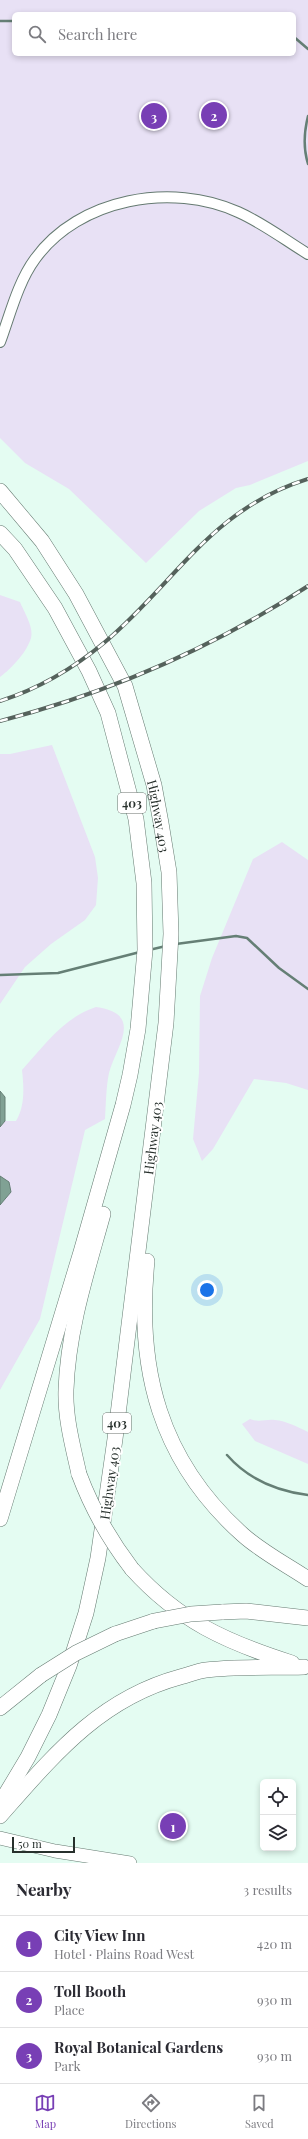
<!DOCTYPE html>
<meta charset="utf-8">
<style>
:root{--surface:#fff;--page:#f2f2f3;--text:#2b2b33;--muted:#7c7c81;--line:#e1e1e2;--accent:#783fb5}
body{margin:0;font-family:"Playfair Display",serif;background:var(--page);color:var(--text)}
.controls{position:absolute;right:12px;bottom:12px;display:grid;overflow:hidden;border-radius:6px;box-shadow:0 2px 6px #0003}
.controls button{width:36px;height:36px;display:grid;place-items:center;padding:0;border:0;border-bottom:1px solid var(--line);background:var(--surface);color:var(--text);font:20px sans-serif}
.scale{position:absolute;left:12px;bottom:10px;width:63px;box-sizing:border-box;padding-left:4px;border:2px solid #27302c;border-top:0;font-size:11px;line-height:14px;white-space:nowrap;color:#27302c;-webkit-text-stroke:3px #fff;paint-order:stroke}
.you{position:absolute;left:207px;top:1290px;width:14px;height:14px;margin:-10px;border:3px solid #fff;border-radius:50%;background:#1a73e8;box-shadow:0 0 0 6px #1a73e833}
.badge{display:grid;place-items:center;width:26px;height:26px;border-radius:50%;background:var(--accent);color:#fff;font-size:13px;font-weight:700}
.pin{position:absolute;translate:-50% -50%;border:2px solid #fff;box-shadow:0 1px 4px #0006}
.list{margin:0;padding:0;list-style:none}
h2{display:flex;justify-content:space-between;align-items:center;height:52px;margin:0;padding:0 16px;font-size:17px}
h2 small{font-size:13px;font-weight:400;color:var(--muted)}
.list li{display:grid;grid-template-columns:26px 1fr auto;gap:12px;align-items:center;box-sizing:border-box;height:56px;padding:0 16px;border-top:1px solid var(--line)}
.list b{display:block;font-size:15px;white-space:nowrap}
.list p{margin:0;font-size:13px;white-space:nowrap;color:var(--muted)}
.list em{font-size:13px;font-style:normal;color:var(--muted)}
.icon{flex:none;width:22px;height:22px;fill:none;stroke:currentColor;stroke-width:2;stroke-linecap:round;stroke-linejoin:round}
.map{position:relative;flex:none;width:308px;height:1863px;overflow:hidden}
.search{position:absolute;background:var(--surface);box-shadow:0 2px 6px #0003;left:12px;right:12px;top:12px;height:44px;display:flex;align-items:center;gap:10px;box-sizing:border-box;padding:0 14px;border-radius:6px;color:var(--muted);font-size:15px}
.sheet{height:220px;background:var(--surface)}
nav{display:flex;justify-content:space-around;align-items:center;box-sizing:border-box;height:56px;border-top:1px solid var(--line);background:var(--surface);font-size:11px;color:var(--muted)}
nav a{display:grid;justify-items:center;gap:2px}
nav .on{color:var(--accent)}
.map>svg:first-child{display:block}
.green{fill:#e8e1f5;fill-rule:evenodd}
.water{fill:#80a194;stroke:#657f75}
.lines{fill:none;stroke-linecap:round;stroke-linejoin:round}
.stream{stroke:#657f75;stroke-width:2.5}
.minor-casing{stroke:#657a71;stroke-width:12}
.major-casing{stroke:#657a71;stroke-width:14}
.highway-casing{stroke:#657a71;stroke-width:16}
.minor{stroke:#fff;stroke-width:10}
.major{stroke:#fff;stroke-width:13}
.highway{stroke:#fff;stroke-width:15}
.rail-casing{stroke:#55625c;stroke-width:4}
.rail{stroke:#fff;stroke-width:2.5;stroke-dasharray:8;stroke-linecap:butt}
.highway-bridge-casing{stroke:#657a71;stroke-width:16;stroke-linecap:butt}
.highway-bridge{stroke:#fff;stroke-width:15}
.labels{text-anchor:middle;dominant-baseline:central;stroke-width:4;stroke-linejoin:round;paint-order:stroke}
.shield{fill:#fff;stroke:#686e6b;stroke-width:1}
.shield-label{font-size:12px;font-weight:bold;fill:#27302c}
.street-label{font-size:13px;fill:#27302c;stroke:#fff}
</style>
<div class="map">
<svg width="308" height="1863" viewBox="0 0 308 1863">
<rect width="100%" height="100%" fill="#e4fcf2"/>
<g class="green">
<path d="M0,0H308V461L250,485L236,488L199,511L146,563L69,489L25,463L0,438ZM14,14H294V54H14Z"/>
<path d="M0,595L20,602C24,612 34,627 31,638C27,652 11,669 0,677Z"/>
<path d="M52,745L95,857L98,878L96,905L85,920L51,944L25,967L0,1004V754H10Z"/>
<path d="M282,842L308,860V1090L286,1083L254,1079L213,1149L202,1161L193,1139L199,1073L200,996L212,958L253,859Z"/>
<path d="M96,1007C145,1014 116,1046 109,1073C106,1087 106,1104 105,1119L85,1130L40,1319L0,1390V1121H16C25,1106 24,1088 22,1070C44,1046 64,1017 96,1007Z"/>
<path d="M250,1419C259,1423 265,1419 275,1420C286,1421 298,1427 308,1432V1464L255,1441L242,1424Z"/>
</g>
<g class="water">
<path d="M0,1091L5,1097V1121L0,1127Z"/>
<path d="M0,1176L9,1182L11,1192L0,1205Z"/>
</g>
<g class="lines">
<g class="stream">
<path d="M0,21H14"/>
<path d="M294,37L308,49"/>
<path d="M308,116C304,132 303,148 308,164"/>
<path d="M176,944L236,936L247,938L279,968L308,989"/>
<path d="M149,950L166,946"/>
<path d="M0,975L58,973L140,952"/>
<path d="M227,1455C248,1479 276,1491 308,1495"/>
</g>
<defs>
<path id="minor" d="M0,342C10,315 18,282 35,259C79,198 172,182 238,212C263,223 285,240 308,254"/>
<path id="major" d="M0,1838L55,1851L130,1863"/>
<g id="highway">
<path id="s1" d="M0,491L42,541L76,594L125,686L154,785L161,823L169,872L171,934L166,1023L115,1439L98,1558L86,1613L69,1666L49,1715L28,1757L0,1804"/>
<path d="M0,533L15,549L55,608L89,671L108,713L136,819L144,883L145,950L138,1029L130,1075L123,1105L81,1252L0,1519"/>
<path d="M147,1261C136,1370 160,1461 243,1535C262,1552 287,1565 308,1579"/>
<path d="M79,1474C73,1447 65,1418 66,1390C68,1329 87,1272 103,1214"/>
<path d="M132,1569C179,1621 226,1642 292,1663"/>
<path d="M222,1612L246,1611L308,1618"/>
<path d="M115,1634L154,1621"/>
<path d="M0,1708L41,1675"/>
<path d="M0,1816C53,1756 99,1699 180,1677C188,1675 197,1671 206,1670C238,1666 272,1668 304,1667"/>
</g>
</defs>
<use href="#minor" class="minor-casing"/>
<use href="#major" class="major-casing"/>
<use href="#highway" class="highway-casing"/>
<use href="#minor" class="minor"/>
<use href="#major" class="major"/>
<use href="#highway" class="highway"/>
<defs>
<g id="rail">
<path d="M0,701C38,689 74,668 105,642C177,581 211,509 308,479"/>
<path d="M0,721C108,693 214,647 308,586"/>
</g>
</defs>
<use href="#rail" class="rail-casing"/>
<use href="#rail" class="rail"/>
<defs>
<g id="highway-bridge">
<path d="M79,1474C92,1509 109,1539 132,1569"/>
<path d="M154,1621L191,1614L222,1612"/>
<path d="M41,1675L76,1653L115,1634"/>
</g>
</defs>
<use href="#highway-bridge" class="highway-bridge-casing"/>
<use href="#highway-bridge" class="highway-bridge"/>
</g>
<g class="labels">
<g class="shield">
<rect x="118" y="793" width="28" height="20" rx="3"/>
<rect x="103" y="1413" width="28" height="20" rx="3"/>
</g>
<g class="shield-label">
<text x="132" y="803">403</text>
<text x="117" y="1423">403</text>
</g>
<g class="street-label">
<text stroke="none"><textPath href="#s1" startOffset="367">Highway 403</textPath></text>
<text transform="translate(152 1138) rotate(-83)">Highway 403</text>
<text transform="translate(109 1483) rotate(-82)">Highway 403</text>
</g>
</g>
</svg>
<div class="controls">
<button><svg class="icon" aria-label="locate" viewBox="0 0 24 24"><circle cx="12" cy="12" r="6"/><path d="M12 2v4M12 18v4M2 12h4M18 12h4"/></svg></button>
<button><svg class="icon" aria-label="layers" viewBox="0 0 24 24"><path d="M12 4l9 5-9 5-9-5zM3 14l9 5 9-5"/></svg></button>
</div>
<div class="scale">50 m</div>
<div class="you"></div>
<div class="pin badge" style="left:173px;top:1826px">1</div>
<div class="pin badge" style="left:214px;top:115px">2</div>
<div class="pin badge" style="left:154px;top:116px">3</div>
<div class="search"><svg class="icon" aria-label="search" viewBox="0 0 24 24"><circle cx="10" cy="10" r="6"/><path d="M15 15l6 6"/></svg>Search here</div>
</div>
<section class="sheet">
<h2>Nearby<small>3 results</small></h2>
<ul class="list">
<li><span class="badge">1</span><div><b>City View Inn</b><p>Hotel · Plains Road West</p></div><em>420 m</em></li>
<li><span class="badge">2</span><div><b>Toll Booth</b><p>Place</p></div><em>930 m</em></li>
<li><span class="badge">3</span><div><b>Royal Botanical Gardens</b><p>Park</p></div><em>930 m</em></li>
</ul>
</section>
<nav>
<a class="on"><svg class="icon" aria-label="map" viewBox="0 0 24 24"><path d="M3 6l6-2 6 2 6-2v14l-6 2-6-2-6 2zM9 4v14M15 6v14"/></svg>Map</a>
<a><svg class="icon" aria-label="directions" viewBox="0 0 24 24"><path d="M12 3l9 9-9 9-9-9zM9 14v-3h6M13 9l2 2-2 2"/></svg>Directions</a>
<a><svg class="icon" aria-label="saved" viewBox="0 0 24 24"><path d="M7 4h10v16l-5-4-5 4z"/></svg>Saved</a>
</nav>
